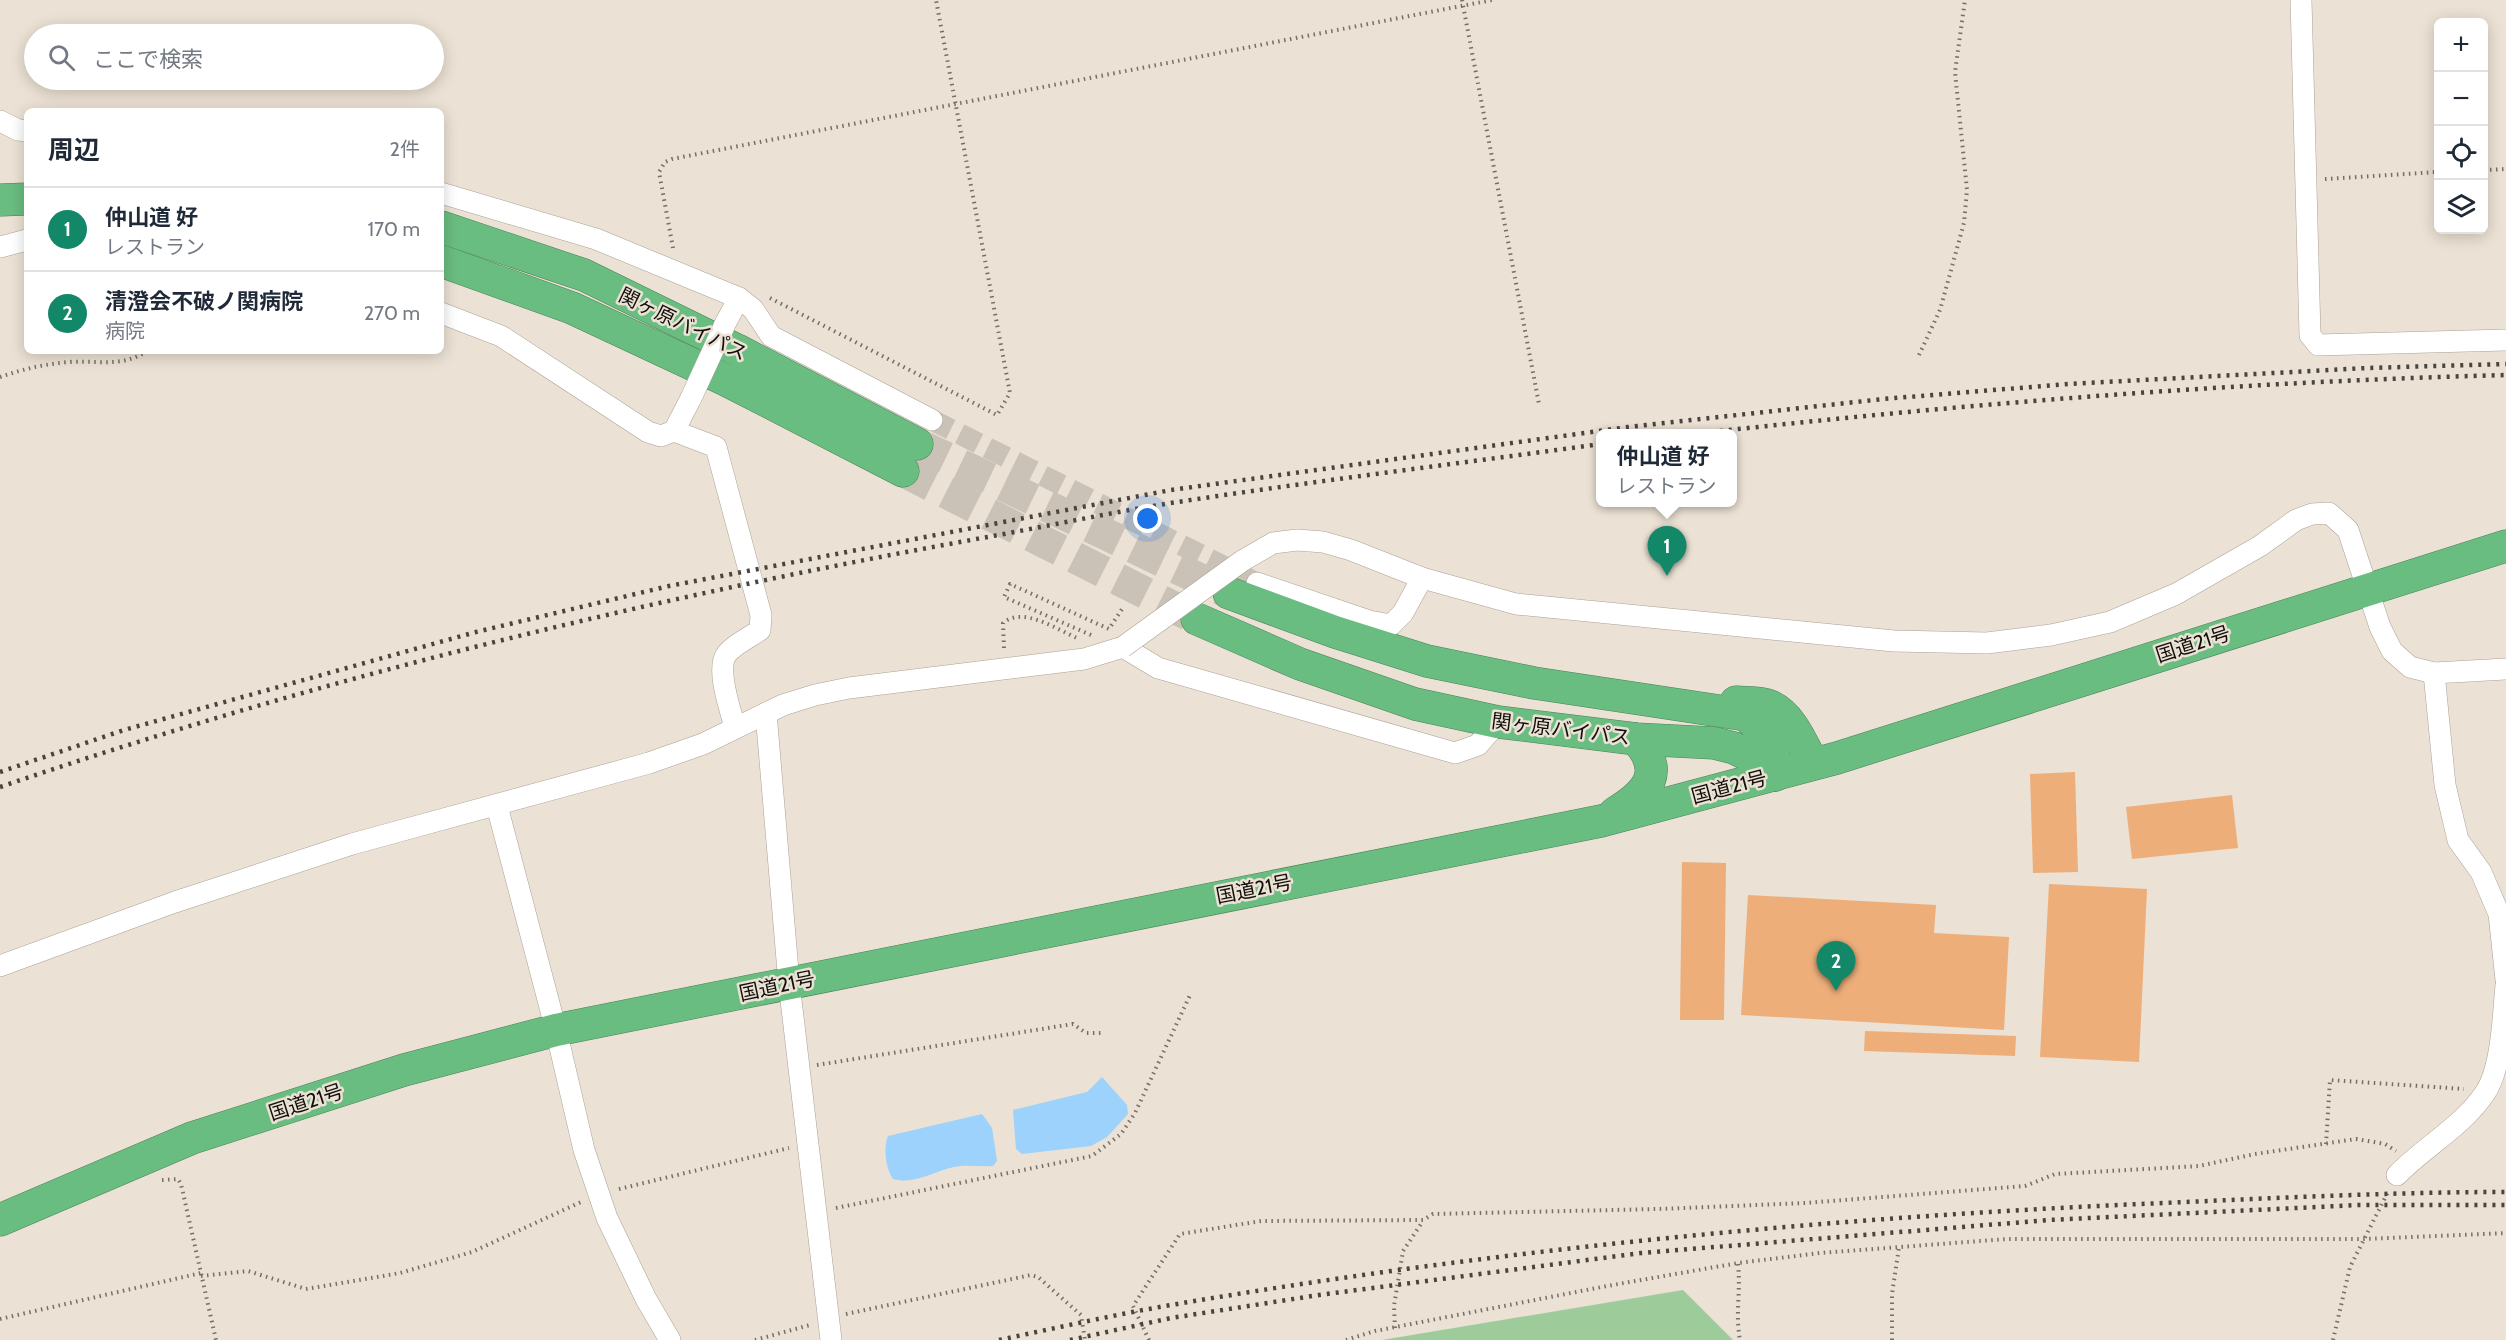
<!DOCTYPE html>
<html lang="ja">
<meta charset="utf-8">
<style>
:root{--surface:#fff;--page:#f6f6f7;--text:#1f2937;--muted:#747a83;--line:#e0e1e3;--accent:#128869}
body{margin:0;font-family:Cabin,"Noto Sans JP",sans-serif;background:var(--page);color:var(--text)}
.controls{position:absolute;right:18px;top:18px;display:grid;overflow:hidden;border-radius:9px;box-shadow:0 3px 15px #0003}
.controls button{width:54px;height:54px;display:grid;place-items:center;padding:0;border:0;border-bottom:2px solid var(--line);background:var(--surface);color:var(--text);font:30px sans-serif}
.you{position:absolute;left:1148px;top:519px;width:21px;height:21px;margin:-15px;border:4px solid #fff;border-radius:50%;background:#1a73e8;box-shadow:0 0 0 9px #1a73e833}
.badge{display:grid;place-items:center;width:39px;height:39px;border-radius:50%;background:var(--accent);color:#fff;font-size:20px;font-weight:700}
.pin{position:absolute;translate:-50% -50px;filter:drop-shadow(0 2px 3px #0008)}
.pin::after{content:'';position:absolute;top:32px;width:21px;height:18px;background:inherit;clip-path:polygon(0 0,100% 0,50% 100%)}
.popup{position:absolute;left:1596px;top:429px;width:141px;height:78px;box-sizing:border-box;display:grid;place-content:center;border-radius:9px;background:var(--surface);filter:drop-shadow(0 2px 4px #0005);font-size:20px;white-space:nowrap;color:var(--muted)}
.popup b{font-size:22px;color:var(--text)}
.popup::after{content:'';position:absolute;left:50%;top:100%;margin-left:-12px;border:12px solid transparent;border-top-color:var(--surface)}
.list{margin:0;padding:0;list-style:none}
h2{display:flex;justify-content:space-between;align-items:center;height:78px;margin:0;padding:0 24px;font-size:26px}
h2 small{font-size:20px;font-weight:400;color:var(--muted)}
.list li{display:grid;grid-template-columns:39px 1fr auto;gap:18px;align-items:center;box-sizing:border-box;height:84px;padding:0 24px;border-top:2px solid var(--line)}
.list b{display:block;font-size:22px;white-space:nowrap}
.list p{margin:0;font-size:20px;white-space:nowrap;color:var(--muted)}
.list em{font-size:20px;font-style:normal;color:var(--muted)}
.icon{flex:none;width:33px;height:33px;fill:none;stroke:currentColor;stroke-width:2;stroke-linecap:round;stroke-linejoin:round}
.map{position:relative;flex:none;width:2506px;height:1340px;overflow:hidden}
.search{position:absolute;background:var(--surface);box-shadow:0 3px 15px #0003;left:24px;top:24px;width:420px;height:66px;display:flex;align-items:center;gap:15px;box-sizing:border-box;padding:0 21px;border-radius:33px;color:var(--muted);font-size:22px}
.panel{position:absolute;background:var(--surface);box-shadow:0 3px 15px #0003;left:24px;top:108px;width:420px;height:246px;border-radius:9px}
.map>svg:first-child{display:block}
.green{fill:#9dcb9a}
.water{fill:#9cd2fb}
.building{fill:#edae7a}
.lines{fill:none;stroke-linecap:round;stroke-linejoin:round}
.minor-tunnel{stroke:#cac2b6;stroke-width:21;stroke-dasharray:21 10;stroke-linecap:butt}
.highway-tunnel{stroke:#cac2b6;stroke-width:32;stroke-dasharray:32 16;stroke-linecap:butt}
.minor-casing{stroke:#aaa295;stroke-width:22}
.highway-casing{stroke:#4b8058;stroke-width:33}
.path{stroke:#756f67;stroke-width:4;stroke-dasharray:1.5 4.5;stroke-linecap:butt}
.minor{stroke:#fff;stroke-width:21}
.highway{stroke:#6abd81;stroke-width:32}
.rail{stroke:#49443e;stroke-width:4.5;stroke-dasharray:3 6;stroke-linecap:butt}
.minor-bridge-casing{stroke:#aaa295;stroke-width:22;stroke-linecap:butt}
.minor-bridge{stroke:#fff;stroke-width:21}
.labels{text-anchor:middle;dominant-baseline:central;stroke-width:5;stroke-linejoin:round;paint-order:stroke}
.street-label{font-size:20px;fill:#120f0b;stroke:#ebe1d4}
</style>
<div class="map">
<svg width="2506" height="1340" viewBox="0 0 2506 1340">
<rect width="100%" height="100%" fill="#ebe1d4"/>
<path class="green" d="M1683,1290L1733,1340H1382Z"/>
<g class="water">
<path d="M1102,1077L1127,1105L1128,1114L1107,1137L1091,1146L1022,1154L1016,1149L1013,1110L1087,1092Z"/>
<path d="M982,1114L992,1128L997,1161L993,1166C980,1167 967,1164 954,1167C934,1171 915,1185 893,1179C886,1169 883,1148 888,1136Z"/>
</g>
<g class="building">
<path d="M2075,772L2078,872L2033,873L2030,774Z"/>
<path d="M2232,795L2238,848L2132,859L2126,807Z"/>
<path d="M1682,862L1726,863L1724,1020H1680Z"/>
<path d="M2049,884L2147,889L2139,1062L2040,1057Z"/>
<path d="M1748,895L1936,905L1934,933L2009,937L2004,1030L1741,1015Z"/>
<path d="M1865,1031L2016,1036L2015,1056L1864,1051Z"/>
</g>
<g class="lines">
<path class="minor-tunnel" d="M932,420L1257,583"/>
<g class="highway-tunnel">
<path d="M917,444L1229,593"/>
<path d="M903,471L1197,619"/>
</g>
<defs>
<g id="minor">
<path d="M2301,0L2310,335L2318,345L2506,340"/>
<path d="M0,121L18,130L27,131"/>
<path d="M441,193L596,239L739,298"/>
<path d="M0,247L27,240"/>
<path d="M441,313L501,336L648,432L661,436L674,431L691,398"/>
<path d="M726,322L739,298L753,309L771,336L932,420"/>
<path d="M674,431L716,447L761,615L760,630C750,637 732,646 726,655C716,671 731,711 735,728"/>
<path d="M1242,561L1273,543L1297,540L1323,542L1351,550L1422,578L1516,604L1894,641L1987,643L2051,635L2110,622L2176,594L2260,546L2296,520L2312,514L2329,513L2348,530L2380,627L2392,651L2410,667L2434,673L2506,669"/>
<path d="M1257,583L1369,621L1391,625L1403,613L1422,578"/>
<path d="M2434,673L2445,785L2458,840L2481,872L2499,914L2506,980"/>
<path d="M766,713L789,983L831,1340"/>
<path d="M497,806L556,1030L584,1150L607,1218L646,1299L670,1340"/>
<path d="M0,966L175,902L352,844L649,763L703,744L783,705L815,695L849,688L1084,659L1123,647L1158,668L1455,753L1478,745L1498,722"/>
<path d="M2397,1175C2424,1147 2463,1126 2485,1093C2502,1068 2503,1015 2506,985"/>
</g>
<g id="highway">
<path d="M0,200L27,199"/>
<path d="M441,227L584,275L737,350L917,444"/>
<path d="M441,261L572,308L726,380L903,471"/>
<path d="M1229,593L1335,632L1427,661L1534,683L1746,715L1772,740L1775,775"/>
<path d="M1197,619L1300,664L1415,704L1498,722L1636,739L1714,743L1734,748L1754,758L1775,775"/>
<path d="M1736,702C1746,703 1761,702 1770,706C1792,716 1802,744 1813,764"/>
<path d="M1615,813C1648,793 1666,772 1636,739"/>
<path d="M0,1220L192,1138L404,1070L556,1030L1601,821L1837,758L2506,546"/>
</g>
</defs>
<use href="#minor" class="minor-casing"/>
<use href="#highway" class="highway-casing"/>
<g class="path">
<path d="M1462,0L1539,404"/>
<path d="M2484,170L2506,169"/>
<path d="M2325,179L2438,172"/>
<path d="M673,248L659,172L665,162L672,159L1492,0"/>
<path d="M770,298L997,415L1010,393L936,0"/>
<path d="M1919,355L1940,310L1964,223L1967,190L1955,72L1965,0"/>
<path d="M0,377C23,369 45,364 69,362C96,360 122,368 147,351"/>
<path d="M1091,635L1004,597L1010,584L1109,629L1122,609"/>
<path d="M1004,648L1003,623C1023,606 1056,629 1077,638"/>
<path d="M817,1065L1073,1024L1086,1033H1104"/>
<path d="M2326,1144L2330,1080L2464,1089"/>
<path d="M162,1180L178,1179L181,1184L216,1340"/>
<path d="M619,1189L789,1148"/>
<path d="M836,1208L1092,1156L1121,1134L1135,1113L1191,993"/>
<path d="M1738,1264C1741,1290 1735,1314 1740,1340"/>
<path d="M201,1276L248,1271L306,1289L400,1273L472,1252L581,1202"/>
<path d="M846,1314L1031,1275L1038,1277L1081,1315L1085,1340"/>
<path d="M0,1319L201,1273"/>
<path d="M1395,1328L1394,1306L1403,1251L1423,1221"/>
<path d="M755,1340L810,1325"/>
<path d="M1149,1340L1133,1306L1180,1234L1261,1221L1423,1220L1433,1214L1658,1209L1805,1203L2025,1186L2055,1174L2199,1166L2255,1154L2356,1139L2385,1144L2396,1151"/>
<path d="M1346,1340L1375,1331L1607,1286L1738,1263L1820,1253L2007,1239H2363L2506,1233"/>
<path d="M1892,1340V1294L1899,1247"/>
<path d="M2333,1340L2350,1267L2388,1192"/>
</g>
<use href="#minor" class="minor"/>
<use href="#highway" class="highway"/>
<g class="rail">
<path d="M1693,434C1963,404 2234,382 2506,375"/>
<path d="M0,772L124,730L476,632L669,586L1171,490L1628,427L1883,399L2068,384L2367,368L2506,364"/>
<path d="M0,787C320,678 649,598 982,538C1049,526 1117,511 1184,501C1323,480 1462,463 1601,444"/>
<path d="M999,1340C1056,1328 1113,1315 1171,1305C1499,1249 1831,1217 2163,1203C2278,1198 2392,1192 2506,1192"/>
<path d="M1070,1340L1171,1318L1319,1295L1641,1253L2049,1220L2358,1205H2506"/>
</g>
<defs>
<g id="minor-bridge">
<path d="M691,398L726,322"/>
<path d="M1123,647L1242,561"/>
</g>
</defs>
<use href="#minor-bridge" class="minor-bridge-casing"/>
<use href="#minor-bridge" class="minor-bridge"/>
</g>
<g class="labels">
<g class="street-label">
<text transform="translate(683 324) rotate(26)">関ヶ原バイパス</text>
<text transform="translate(2193 644) rotate(-18)">国道21号</text>
<text transform="translate(1561 729) rotate(7)">関ヶ原バイパス</text>
<text transform="translate(1729 787) rotate(-15)">国道21号</text>
<text transform="translate(1254 889) rotate(-11)">国道21号</text>
<text transform="translate(777 986) rotate(-12)">国道21号</text>
<text transform="translate(306 1102) rotate(-18)">国道21号</text>
</g>
</g>
</svg>
<div class="controls">
<button>+</button>
<button>−</button>
<button><svg class="icon" aria-label="locate" viewBox="0 0 24 24"><circle cx="12" cy="12" r="6"/><path d="M12 2v4M12 18v4M2 12h4M18 12h4"/></svg></button>
<button><svg class="icon" aria-label="layers" viewBox="0 0 24 24"><path d="M12 4l9 5-9 5-9-5zM3 14l9 5 9-5"/></svg></button>
</div>
<div class="you"></div>
<div class="pin badge" style="left:1667px;top:576px">1</div>
<div class="popup"><b>仲山道 好</b>レストラン</div>
<div class="pin badge" style="left:1836px;top:991px">2</div>
<div class="search"><svg class="icon" aria-label="search" viewBox="0 0 24 24"><circle cx="10" cy="10" r="6"/><path d="M15 15l6 6"/></svg>ここで検索</div>
<section class="panel">
<h2>周辺<small>2件</small></h2>
<ul class="list">
<li><span class="badge">1</span><div><b>仲山道 好</b><p>レストラン</p></div><em>170 m</em></li>
<li><span class="badge">2</span><div><b>清澄会不破ノ関病院</b><p>病院</p></div><em>270 m</em></li>
</ul>
</section>
</div>
